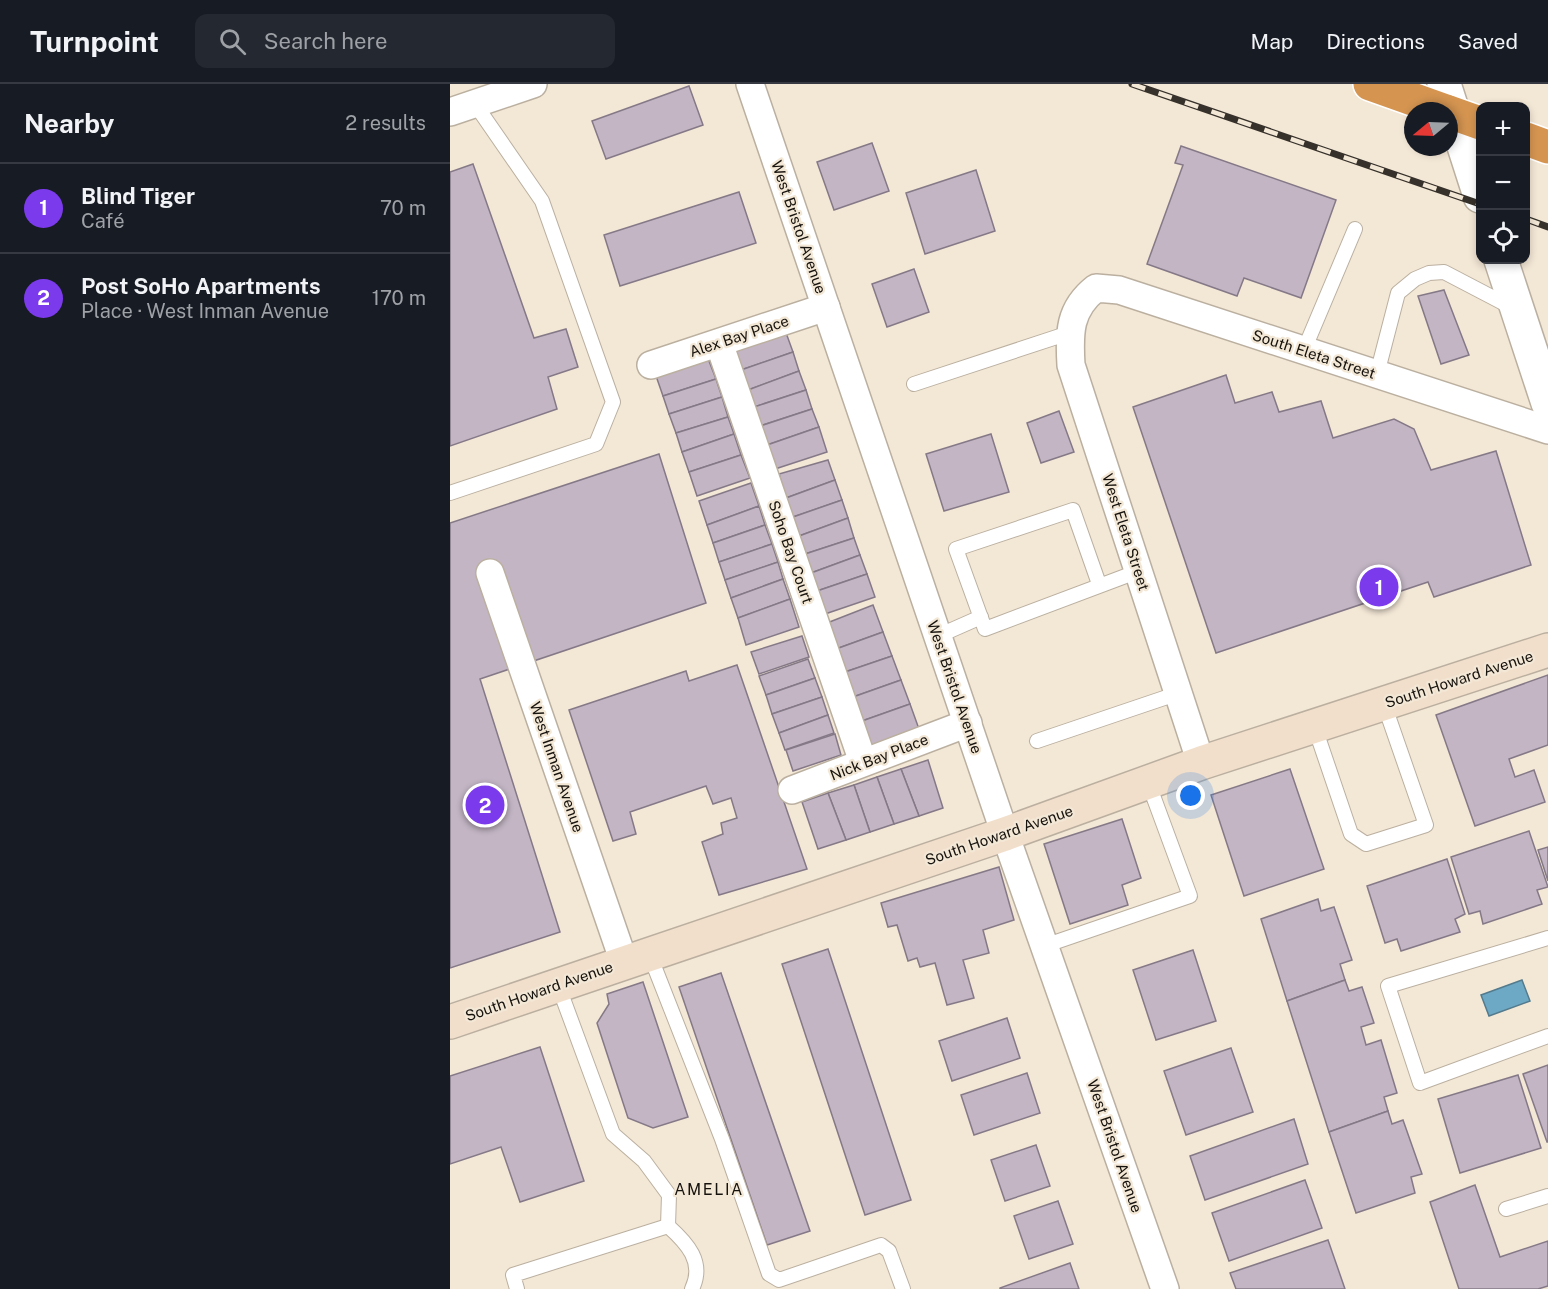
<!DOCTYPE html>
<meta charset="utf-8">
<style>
:root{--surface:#171b24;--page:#242831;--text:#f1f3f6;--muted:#9ea1a6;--line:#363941;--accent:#7c3aed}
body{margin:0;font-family:"Public Sans",sans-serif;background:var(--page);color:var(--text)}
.controls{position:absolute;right:18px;top:18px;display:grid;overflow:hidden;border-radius:12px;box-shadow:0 3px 9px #0003}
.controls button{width:54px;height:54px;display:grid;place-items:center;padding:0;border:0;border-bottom:2px solid var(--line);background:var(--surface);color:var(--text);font:30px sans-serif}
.compass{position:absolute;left:954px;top:18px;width:54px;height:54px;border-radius:50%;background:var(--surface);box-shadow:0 3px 9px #0003;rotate:251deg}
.you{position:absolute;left:741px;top:712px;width:21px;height:21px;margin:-15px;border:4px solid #fff;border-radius:50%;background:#1a73e8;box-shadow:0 0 0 9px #1a73e833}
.badge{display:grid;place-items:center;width:39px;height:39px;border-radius:50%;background:var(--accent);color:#fff;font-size:20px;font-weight:700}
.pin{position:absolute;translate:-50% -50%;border:3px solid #fff;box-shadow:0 2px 6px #0006}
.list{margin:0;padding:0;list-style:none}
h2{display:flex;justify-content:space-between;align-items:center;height:78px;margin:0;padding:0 24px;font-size:26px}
h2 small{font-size:20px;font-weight:400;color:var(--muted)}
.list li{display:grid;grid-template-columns:39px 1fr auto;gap:18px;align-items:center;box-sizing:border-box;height:90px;padding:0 24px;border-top:2px solid var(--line)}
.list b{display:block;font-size:22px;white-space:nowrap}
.list p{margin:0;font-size:20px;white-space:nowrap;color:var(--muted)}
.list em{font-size:20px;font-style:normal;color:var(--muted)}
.icon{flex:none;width:33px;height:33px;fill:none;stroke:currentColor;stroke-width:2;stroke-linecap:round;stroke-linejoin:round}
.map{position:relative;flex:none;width:1098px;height:1205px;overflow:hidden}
header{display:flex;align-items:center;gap:36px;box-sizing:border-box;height:84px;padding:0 30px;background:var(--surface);border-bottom:2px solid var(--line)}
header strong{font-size:28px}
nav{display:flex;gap:33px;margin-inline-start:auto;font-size:21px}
.search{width:420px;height:54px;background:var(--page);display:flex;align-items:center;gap:15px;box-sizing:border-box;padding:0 21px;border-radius:12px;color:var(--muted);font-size:22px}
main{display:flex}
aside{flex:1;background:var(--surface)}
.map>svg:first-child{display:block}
.water{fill:#6da8c4;stroke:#537b8d;stroke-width:1.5}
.building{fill:#c3b5c4;stroke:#857987;stroke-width:1.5}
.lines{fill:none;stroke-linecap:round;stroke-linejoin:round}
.service-casing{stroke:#bbb0a0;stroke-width:16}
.minor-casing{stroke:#bbb0a0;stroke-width:30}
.tertiary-casing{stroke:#bbb0a0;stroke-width:36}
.secondary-casing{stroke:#bbb0a0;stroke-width:36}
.motorway-casing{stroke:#fff;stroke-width:36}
.service{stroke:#fff;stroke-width:14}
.minor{stroke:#fff;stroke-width:27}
.tertiary{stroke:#fff;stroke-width:33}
.secondary{stroke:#f2dfcb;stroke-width:33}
.motorway{stroke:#d59551;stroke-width:33}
.rail-casing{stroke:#36312a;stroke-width:7}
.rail{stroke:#f3e7d6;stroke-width:4.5;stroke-dasharray:14;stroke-linecap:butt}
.motorway-bridge-casing{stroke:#fff;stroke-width:36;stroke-linecap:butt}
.motorway-bridge{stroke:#d59551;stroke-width:33}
.labels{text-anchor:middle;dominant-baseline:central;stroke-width:4.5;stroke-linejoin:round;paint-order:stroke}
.street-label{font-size:15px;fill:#16120d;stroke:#f3e7d6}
.neighbourhood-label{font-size:16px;letter-spacing:1.5px;fill:#16120d;stroke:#f3e7d6}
</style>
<header>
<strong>Turnpoint</strong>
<div class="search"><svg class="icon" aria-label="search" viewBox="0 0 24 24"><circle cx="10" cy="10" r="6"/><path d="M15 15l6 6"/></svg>Search here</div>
<nav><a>Map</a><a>Directions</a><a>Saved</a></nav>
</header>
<main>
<aside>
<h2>Nearby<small>2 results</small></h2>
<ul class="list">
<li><span class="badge">1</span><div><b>Blind Tiger</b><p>Café</p></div><em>70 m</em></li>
<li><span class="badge">2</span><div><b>Post SoHo Apartments</b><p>Place · West Inman Avenue</p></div><em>170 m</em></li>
</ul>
</aside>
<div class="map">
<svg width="1098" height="1205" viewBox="0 0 1098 1205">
<rect width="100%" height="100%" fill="#f3e7d6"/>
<path class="water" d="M1072,896L1080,917L1039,932L1031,911Z"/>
<g class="building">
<path d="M239,2L253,41L156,75L142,37Z"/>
<path d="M422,59L439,107L384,126L367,78Z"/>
<path d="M731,62L886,116L851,214L794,194L787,212L697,180L733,81L725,79Z"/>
<path d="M23,80L84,254L116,245L128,283L98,293L107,325L0,362V88Z"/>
<path d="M526,86L545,147L475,170L456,109Z"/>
<path d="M289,108L306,159L170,202L154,151Z"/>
<path d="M464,185L479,228L437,243L422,200Z"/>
<path d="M994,206L1019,271L991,280L968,212Z"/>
<path d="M335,246L343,268L291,286L284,263Z"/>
<path d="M343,268L349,287L298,306L291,286Z"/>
<path d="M257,272L266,295L213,312L205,289Z"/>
<path d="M349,287L356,306L304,323L298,306Z"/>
<path d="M776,291L785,319L822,308L829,328L871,317L883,354L944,335L964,345L981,386L1046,367L1081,481L984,513L978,498L766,569L683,323Z"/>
<path d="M266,295L272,313L219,330L213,312Z"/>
<path d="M356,306L362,325L310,342L304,323Z"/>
<path d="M272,313L278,333L226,349L219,330Z"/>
<path d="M362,325L369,343L317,361L310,342Z"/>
<path d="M609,327L624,368L591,379L577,339Z"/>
<path d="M278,333L284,350L232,368L226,349Z"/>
<path d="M369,343L377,368L325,385L317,361Z"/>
<path d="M284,350L291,371L239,388L232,368Z"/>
<path d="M541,350L559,408L494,427L476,370Z"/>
<path d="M209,370L256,519L30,595L110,848L0,884V439Z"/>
<path d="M291,371L300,394L247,412L239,388Z"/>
<path d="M378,376L385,396L336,414L329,390Z"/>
<path d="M385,396L392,416L343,433L336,414Z"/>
<path d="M301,399L309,422L257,441L249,417Z"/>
<path d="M392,416L398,434L349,452L343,433Z"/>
<path d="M309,422L315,441L263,459L257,441Z"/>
<path d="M398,434L404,454L355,470L349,452Z"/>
<path d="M315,441L322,460L269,478L263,459Z"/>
<path d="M404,454L410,471L361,489L355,470Z"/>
<path d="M322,460L328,478L275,496L269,478Z"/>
<path d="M410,471L417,490L367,507L361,489Z"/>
<path d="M328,478L333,495L281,514L275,496Z"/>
<path d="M417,490L425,513L375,530L367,507Z"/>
<path d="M333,495L340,515L288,534L281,514Z"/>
<path d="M340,515L349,543L296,561L288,534Z"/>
<path d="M423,521L433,548L386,565L377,539Z"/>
<path d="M433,548L442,572L395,588L386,565Z"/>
<path d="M352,552L359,573L309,590L301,568Z"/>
<path d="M442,572L451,596L403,613L395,588Z"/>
<path d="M358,575L365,594L316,611L309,592Z"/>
<path d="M287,581L357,785L269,811L252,758L273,750L271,739L287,734L281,714L263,720L256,702L180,728L186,750L163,757L119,626L236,587L239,597Z"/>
<path d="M1098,591V661L1059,675L1065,693L1084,686L1095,718L1025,742L986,631Z"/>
<path d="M365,594L372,613L322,630L316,611Z"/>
<path d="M451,596L460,620L412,637L403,613Z"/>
<path d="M372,613L378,631L329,649L322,630Z"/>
<path d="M460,620L469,645L421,662L412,637Z"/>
<path d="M378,631L384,649L335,666L329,649Z"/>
<path d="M385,650L391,671L343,687L336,666Z"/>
<path d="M478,676L493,724L469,732L451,685Z"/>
<path d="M451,685L469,732L444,740L427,693Z"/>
<path d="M840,685L874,785L794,812L761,711Z"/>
<path d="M427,693L444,740L420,748L404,701Z"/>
<path d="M404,701L420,748L396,756L378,709Z"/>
<path d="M378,709L396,756L368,765L352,718Z"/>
<path d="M672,735L691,794L672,801L678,821L620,840L594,760Z"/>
<path d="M1079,747L1098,803L1087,806L1092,820L1033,840L1030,827L1019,830L1001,773Z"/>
<path d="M1098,763V797L1088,766Z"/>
<path d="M997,775L1015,830L1005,835L1010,848L951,867L947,855L935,859L917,802Z"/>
<path d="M549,783L564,836L533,846L539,869L513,876L524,914L497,921L485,879L470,883L467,874L458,877L447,841L438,843L431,819Z"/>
<path d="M868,815L871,827L884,823L902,876L890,880L895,896L837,917L811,835Z"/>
<path d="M378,865L461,1116L415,1131L332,880Z"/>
<path d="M743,866L766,937L706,956L683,886Z"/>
<path d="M271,889L360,1147L317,1161L229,903Z"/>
<path d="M895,896L899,907L912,903L924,939L911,943L916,961L931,956L947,1009L934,1013L938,1027L879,1048L837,917Z"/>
<path d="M193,898L238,1033L203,1044L178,1034L147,939L159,920L157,910Z"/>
<path d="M557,934L570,974L502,997L489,957Z"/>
<path d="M90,963L134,1097L70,1118L51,1063L0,1080V992Z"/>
<path d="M781,964L803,1028L736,1051L714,987Z"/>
<path d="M1098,981V1058H1097L1073,990Z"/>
<path d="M577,989L590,1029L524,1051L511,1011Z"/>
<path d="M1068,991L1091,1064L1010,1089L988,1015Z"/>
<path d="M938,1027L942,1040L953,1036L972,1090L961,1093L965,1109L906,1129L879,1048Z"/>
<path d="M844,1035L858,1080L755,1116L740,1072Z"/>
<path d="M586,1061L600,1102L555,1117L541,1076Z"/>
<path d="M855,1096L872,1144L779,1177L762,1129Z"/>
<path d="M1025,1101L1050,1173L1098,1157V1202L1088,1205H1009L980,1118Z"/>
<path d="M608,1117L623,1160L579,1175L564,1132Z"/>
<path d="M878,1156L895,1205H786L780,1189Z"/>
<path d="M620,1179L629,1205H550V1204Z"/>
</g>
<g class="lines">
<defs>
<g id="service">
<path d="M854,266L905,145"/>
<path d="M927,290L948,209L965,195L979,189L994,188L1061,223"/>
<path d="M464,300L619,249"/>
<path d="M0,409L146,360L163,318L92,117L25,20"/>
<path d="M649,500L623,426L506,465L535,545L689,487"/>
<path d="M488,552L531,533"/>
<path d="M865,644L901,750L916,760L976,741L934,620"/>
<path d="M587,657L729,609"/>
<path d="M1098,854L938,902L970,999L1098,952"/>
<path d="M594,862L740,812L698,698"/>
<path d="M199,869L272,1055L319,1190L329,1196L431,1161L439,1167L453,1205"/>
<path d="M1056,1125L1098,1112"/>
<path d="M218,1142C237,1159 255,1178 242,1205"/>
<path d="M67,1205L63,1191L218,1142L219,1111L194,1077L163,1050L108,901"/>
</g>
<g id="minor">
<path d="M300,0L555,750L715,1205"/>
<path d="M0,28L83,0"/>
<path d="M269,259L413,678"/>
<path d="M201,281L376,223"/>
<path d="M40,489L174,878"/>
<path d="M751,679L621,281C619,249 619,225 646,204L669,206L1098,346"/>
<path d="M342,706L518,639"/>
</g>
<g id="tertiary">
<path d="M994,0L1030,112"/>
<path d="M1051,176L1098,319"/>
</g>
<path id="secondary" d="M0,938L555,750L751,679L1098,566"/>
<g id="motorway">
<path d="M920,0L996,27"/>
<path d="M1076,55L1098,63"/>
</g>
</defs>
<use href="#service" class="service-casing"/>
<use href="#minor" class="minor-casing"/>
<use href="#tertiary" class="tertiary-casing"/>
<use href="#secondary" class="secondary-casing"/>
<use href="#motorway" class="motorway-casing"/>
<use href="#service" class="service"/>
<use href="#minor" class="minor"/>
<use href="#tertiary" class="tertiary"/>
<use href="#secondary" class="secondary"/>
<use href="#motorway" class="motorway"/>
<defs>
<g id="rail">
<path d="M682,0L1030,120"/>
<path d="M1076,135L1098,143"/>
</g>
</defs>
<use href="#rail" class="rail-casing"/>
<use href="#rail" class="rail"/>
<defs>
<path id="motorway-bridge" d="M999,28L1030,39"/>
</defs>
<use href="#motorway-bridge" class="motorway-bridge-casing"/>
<use href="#motorway-bridge" class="motorway-bridge"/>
</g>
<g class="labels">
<g class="street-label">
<text transform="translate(349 143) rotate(71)">West Bristol Avenue</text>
<text transform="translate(289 252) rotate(-18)">Alex Bay Place</text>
<text transform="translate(864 270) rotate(18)">South Eleta Street</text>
<text transform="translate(676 448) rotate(72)">West Eleta Street</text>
<text transform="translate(341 468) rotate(71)">Soho Bay Court</text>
<text transform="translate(1009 595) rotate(-18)">South Howard Avenue</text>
<text transform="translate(505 603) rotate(71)">West Bristol Avenue</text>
<text transform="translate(429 673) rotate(-21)">Nick Bay Place</text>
<text transform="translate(107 683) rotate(71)">West Inman Avenue</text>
<text transform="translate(549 751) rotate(-19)">South Howard Avenue</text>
<text transform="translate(89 907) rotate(-19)">South Howard Avenue</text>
<text transform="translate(665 1062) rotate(71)">West Bristol Avenue</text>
</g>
<g class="neighbourhood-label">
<text x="259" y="1105">AMELIA</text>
</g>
</g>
</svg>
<div class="controls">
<button>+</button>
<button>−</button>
<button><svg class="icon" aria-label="locate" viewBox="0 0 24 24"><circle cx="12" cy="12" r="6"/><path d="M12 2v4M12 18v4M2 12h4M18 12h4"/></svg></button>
</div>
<svg class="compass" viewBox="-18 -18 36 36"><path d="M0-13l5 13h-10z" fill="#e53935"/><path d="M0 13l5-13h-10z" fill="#9ea1a6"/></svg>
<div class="you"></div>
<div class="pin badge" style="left:929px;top:503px">1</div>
<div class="pin badge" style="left:35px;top:721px">2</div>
</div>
</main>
